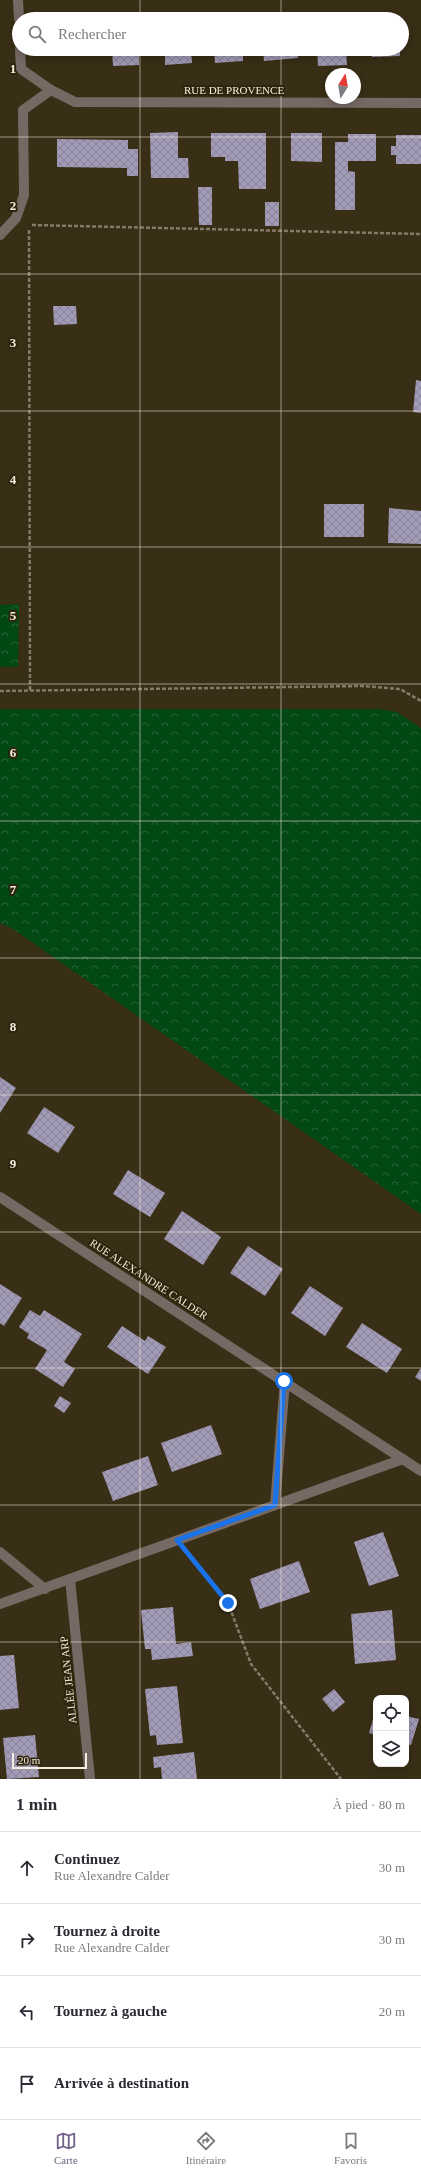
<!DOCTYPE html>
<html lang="fr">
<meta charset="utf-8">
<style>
:root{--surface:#fff;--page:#f7f7f7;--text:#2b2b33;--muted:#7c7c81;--line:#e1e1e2;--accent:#726287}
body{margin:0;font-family:"Times New Roman",serif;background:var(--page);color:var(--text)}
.controls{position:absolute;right:12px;bottom:12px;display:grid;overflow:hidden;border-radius:8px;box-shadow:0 2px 10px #0003}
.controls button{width:36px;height:36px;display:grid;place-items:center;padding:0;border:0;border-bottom:1px solid var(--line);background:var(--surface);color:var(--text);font:20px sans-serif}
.compass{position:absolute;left:325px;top:68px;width:36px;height:36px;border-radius:50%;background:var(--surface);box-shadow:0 2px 10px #0003;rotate:11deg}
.scale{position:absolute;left:12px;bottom:10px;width:75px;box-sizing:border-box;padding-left:4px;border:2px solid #f5eee0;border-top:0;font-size:11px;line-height:14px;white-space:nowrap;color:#f5eee0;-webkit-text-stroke:3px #2f240c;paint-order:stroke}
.stop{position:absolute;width:12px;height:12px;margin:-9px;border:3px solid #1a73e8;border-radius:50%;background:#fff}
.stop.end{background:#1a73e8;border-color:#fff;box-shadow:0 1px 4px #0008}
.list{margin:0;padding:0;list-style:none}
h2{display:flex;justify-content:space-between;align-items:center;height:52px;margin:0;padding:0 16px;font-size:17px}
h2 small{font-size:13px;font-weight:400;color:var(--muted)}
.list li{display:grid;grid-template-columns:26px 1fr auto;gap:12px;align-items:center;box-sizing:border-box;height:72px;padding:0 16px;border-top:1px solid var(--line)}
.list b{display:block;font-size:15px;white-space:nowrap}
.list p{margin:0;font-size:13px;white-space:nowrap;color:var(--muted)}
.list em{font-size:13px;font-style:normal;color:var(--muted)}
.icon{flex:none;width:22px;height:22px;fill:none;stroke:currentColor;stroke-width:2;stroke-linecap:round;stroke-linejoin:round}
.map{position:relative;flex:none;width:421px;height:1779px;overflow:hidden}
.search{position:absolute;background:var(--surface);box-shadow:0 2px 10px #0003;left:12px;right:12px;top:12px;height:44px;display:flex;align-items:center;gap:10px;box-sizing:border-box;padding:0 14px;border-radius:22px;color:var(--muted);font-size:15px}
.sheet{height:340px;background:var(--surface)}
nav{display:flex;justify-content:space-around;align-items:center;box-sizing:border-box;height:56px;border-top:1px solid var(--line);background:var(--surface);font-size:11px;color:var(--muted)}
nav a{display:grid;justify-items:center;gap:2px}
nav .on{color:var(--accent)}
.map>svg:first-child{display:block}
.forest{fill:url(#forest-crowns)}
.building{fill:url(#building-cross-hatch)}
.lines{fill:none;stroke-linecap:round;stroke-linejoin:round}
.path{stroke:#857b68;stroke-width:2.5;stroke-dasharray:4 2;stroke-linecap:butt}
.minor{stroke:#766964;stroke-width:10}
.route{stroke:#1a73e8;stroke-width:5}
.grid{fill:none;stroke:#f5eee0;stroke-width:1;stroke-opacity:0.55}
.labels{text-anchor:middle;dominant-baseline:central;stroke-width:4;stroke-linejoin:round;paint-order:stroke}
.street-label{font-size:11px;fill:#f5eee0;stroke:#2f240c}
.grid-label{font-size:13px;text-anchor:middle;font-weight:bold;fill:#f5eee0;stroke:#2f240c;stroke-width:4;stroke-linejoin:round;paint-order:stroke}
</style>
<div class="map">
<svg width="421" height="1779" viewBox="0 0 421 1779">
<defs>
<pattern id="forest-crowns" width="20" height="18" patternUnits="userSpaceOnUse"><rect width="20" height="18" fill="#024815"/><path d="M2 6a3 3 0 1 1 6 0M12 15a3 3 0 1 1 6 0" fill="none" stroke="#286337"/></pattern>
<pattern id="building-cross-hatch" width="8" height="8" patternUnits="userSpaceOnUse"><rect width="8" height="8" fill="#a19bb7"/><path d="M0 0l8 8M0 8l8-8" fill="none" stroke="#878294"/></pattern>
</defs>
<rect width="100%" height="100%" fill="#392e16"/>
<g class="forest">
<path d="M19,604L18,667H0V605Z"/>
<path d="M0,709H378L397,712L421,728V1214L13,929L0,923Z"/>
</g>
<g class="building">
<path d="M294,13V19H260V15Z"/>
<path d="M81,16V19H73V17Z"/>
<path d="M57,49H83L84,52L58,54Z"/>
<path d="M112,49H139V65L113,66Z"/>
<path d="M165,49H191L192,63L165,65Z"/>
<path d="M214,49H243V61L215,63Z"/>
<path d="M263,49H297L298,58L264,61Z"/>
<path d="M317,49H346L347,65L318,66Z"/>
<path d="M372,49H400V56L372,57Z"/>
<path d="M178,132V158H188L189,178H151L150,133Z"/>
<path d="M211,133H266V189H239L238,161H225V157H211Z"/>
<path d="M291,133H322V162L291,161Z"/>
<path d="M348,134H376V161H348V171L355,172V210H335V142H348Z"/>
<path d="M396,135H421V164H396V155H391V146H396Z"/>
<path d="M57,139L128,140V149H138V176H127V168L57,167Z"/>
<path d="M198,187H212V225H199Z"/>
<rect x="265" y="202" width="14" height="24"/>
<path d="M53,306H76L77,324L54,325Z"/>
<path d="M416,380L421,381V413L413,412Z"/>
<rect x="324" y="504" width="40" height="33"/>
<path d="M389,508L421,511V544L388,543Z"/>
<path d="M0,1077L16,1088L0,1113Z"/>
<path d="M44,1107L75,1127L58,1153L27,1133Z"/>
<path d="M128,1170L165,1193L150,1217L113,1194Z"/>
<path d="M182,1211L221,1237L203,1265L164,1239Z"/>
<path d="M248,1246L283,1269L265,1296L230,1273Z"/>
<path d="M0,1284L22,1298L4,1326L0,1323Z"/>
<path d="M310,1286L343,1308L325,1336L291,1313Z"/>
<path d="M30,1310L40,1316L44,1310L82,1334L64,1362L75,1369L63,1387L35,1369L47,1350L27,1338L29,1334L19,1327Z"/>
<path d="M362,1323L402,1349L387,1373L346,1347Z"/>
<path d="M122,1326L145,1341L148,1336L166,1347L148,1374L107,1347Z"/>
<path d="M421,1368V1381L415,1377Z"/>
<path d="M60,1396L71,1403L64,1413L54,1406Z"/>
<path d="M211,1425L222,1454L172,1472L161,1443Z"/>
<path d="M148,1456L158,1485L113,1501L102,1472Z"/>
<path d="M383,1532L399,1576L369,1586L354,1542Z"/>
<path d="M299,1561L310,1592L260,1609L250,1579Z"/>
<path d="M173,1607L176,1644L191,1642L193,1656L152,1660L151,1649H145L141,1610Z"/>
<path d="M392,1610L396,1660L355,1664L351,1614Z"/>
<path d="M14,1655L19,1708L0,1710V1656Z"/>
<path d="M177,1686L183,1743L157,1745L156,1735L150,1736L145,1689Z"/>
<path d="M334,1689L345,1702L333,1712L322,1699Z"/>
<path d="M376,1709V1735L369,1733Z"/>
<path d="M406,1716L419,1719L411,1745L406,1744Z"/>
<path d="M35,1735L39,1777L7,1779L3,1738Z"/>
<path d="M194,1752L197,1779H162L161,1767L154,1768L153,1757Z"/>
</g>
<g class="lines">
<g class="path">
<path d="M32,225L421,234"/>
<path d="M29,230L30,691"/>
<path d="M0,691L362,686L400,689L421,701"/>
<path d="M189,1555L228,1603L251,1664L341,1779"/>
</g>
<g class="minor">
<path d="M18,0L19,19"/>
<path d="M20,49L21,69L51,90L75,102L421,103"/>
<path d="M0,235L16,218L24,195L23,110L51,90"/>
<path d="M0,1197L421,1471"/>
<path d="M275,1505L285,1381"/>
<path d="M0,1552L45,1589"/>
<path d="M70,1579L90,1779"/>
<path d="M0,1604L403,1459"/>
</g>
</g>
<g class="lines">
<path class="route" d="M228,1603L177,1540L275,1505L284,1381"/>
</g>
<path class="grid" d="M140,0V19M281,0V19M140,49V1779M281,49V1779M0,137H421M0,274H421M0,411H421M0,547H421M0,684H421M0,821H421M0,958H421M0,1095H421M0,1232H421M0,1368H421M0,1505H421M0,1642H421"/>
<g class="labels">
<g class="street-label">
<text x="234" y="90">RUE DE PROVENCE</text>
<text transform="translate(149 1279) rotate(33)">RUE ALEXANDRE CALDER</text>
<text transform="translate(68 1680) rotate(-96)">ALLÉE JEAN ARP</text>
</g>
</g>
<g class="grid-label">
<text x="13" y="73">1</text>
<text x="13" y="210">2</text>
<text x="13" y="347">3</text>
<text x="13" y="484">4</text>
<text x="13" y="620">5</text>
<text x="13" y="757">6</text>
<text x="13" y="894">7</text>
<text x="13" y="1031">8</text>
<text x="13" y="1168">9</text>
</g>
</svg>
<div class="controls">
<button><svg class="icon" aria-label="locate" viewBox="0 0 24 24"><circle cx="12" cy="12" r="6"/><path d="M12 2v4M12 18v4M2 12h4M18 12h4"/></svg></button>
<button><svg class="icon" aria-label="layers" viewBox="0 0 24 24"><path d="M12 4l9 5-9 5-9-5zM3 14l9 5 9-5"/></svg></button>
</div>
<svg class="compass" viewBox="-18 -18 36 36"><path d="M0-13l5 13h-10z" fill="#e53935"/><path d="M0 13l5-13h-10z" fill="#7c7c81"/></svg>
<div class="scale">20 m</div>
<div class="stop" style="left:284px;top:1381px"></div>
<div class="stop end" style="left:228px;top:1603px"></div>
<div class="search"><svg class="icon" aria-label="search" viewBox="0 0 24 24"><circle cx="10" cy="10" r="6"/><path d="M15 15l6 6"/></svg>Rechercher</div>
</div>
<section class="sheet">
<h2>1 min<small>À pied · 80 m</small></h2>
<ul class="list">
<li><svg class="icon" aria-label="ahead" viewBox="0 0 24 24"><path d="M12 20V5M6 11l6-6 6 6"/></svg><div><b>Continuez</b><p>Rue Alexandre Calder</p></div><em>30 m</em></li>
<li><svg class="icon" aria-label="right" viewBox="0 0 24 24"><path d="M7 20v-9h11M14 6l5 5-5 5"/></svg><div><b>Tournez à droite</b><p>Rue Alexandre Calder</p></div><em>30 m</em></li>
<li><svg class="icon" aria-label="left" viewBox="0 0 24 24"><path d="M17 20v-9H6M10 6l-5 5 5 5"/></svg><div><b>Tournez à gauche</b></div><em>20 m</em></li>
<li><svg class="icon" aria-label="arrive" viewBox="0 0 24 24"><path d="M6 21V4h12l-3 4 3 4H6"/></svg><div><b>Arrivée à destination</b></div></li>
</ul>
</section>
<nav>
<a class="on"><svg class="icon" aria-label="map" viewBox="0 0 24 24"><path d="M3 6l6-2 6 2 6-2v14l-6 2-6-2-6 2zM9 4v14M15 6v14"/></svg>Carte</a>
<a><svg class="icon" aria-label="directions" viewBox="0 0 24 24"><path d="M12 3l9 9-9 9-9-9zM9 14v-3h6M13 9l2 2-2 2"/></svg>Itinéraire</a>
<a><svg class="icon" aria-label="saved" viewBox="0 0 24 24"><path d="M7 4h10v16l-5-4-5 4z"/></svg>Favoris</a>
</nav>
